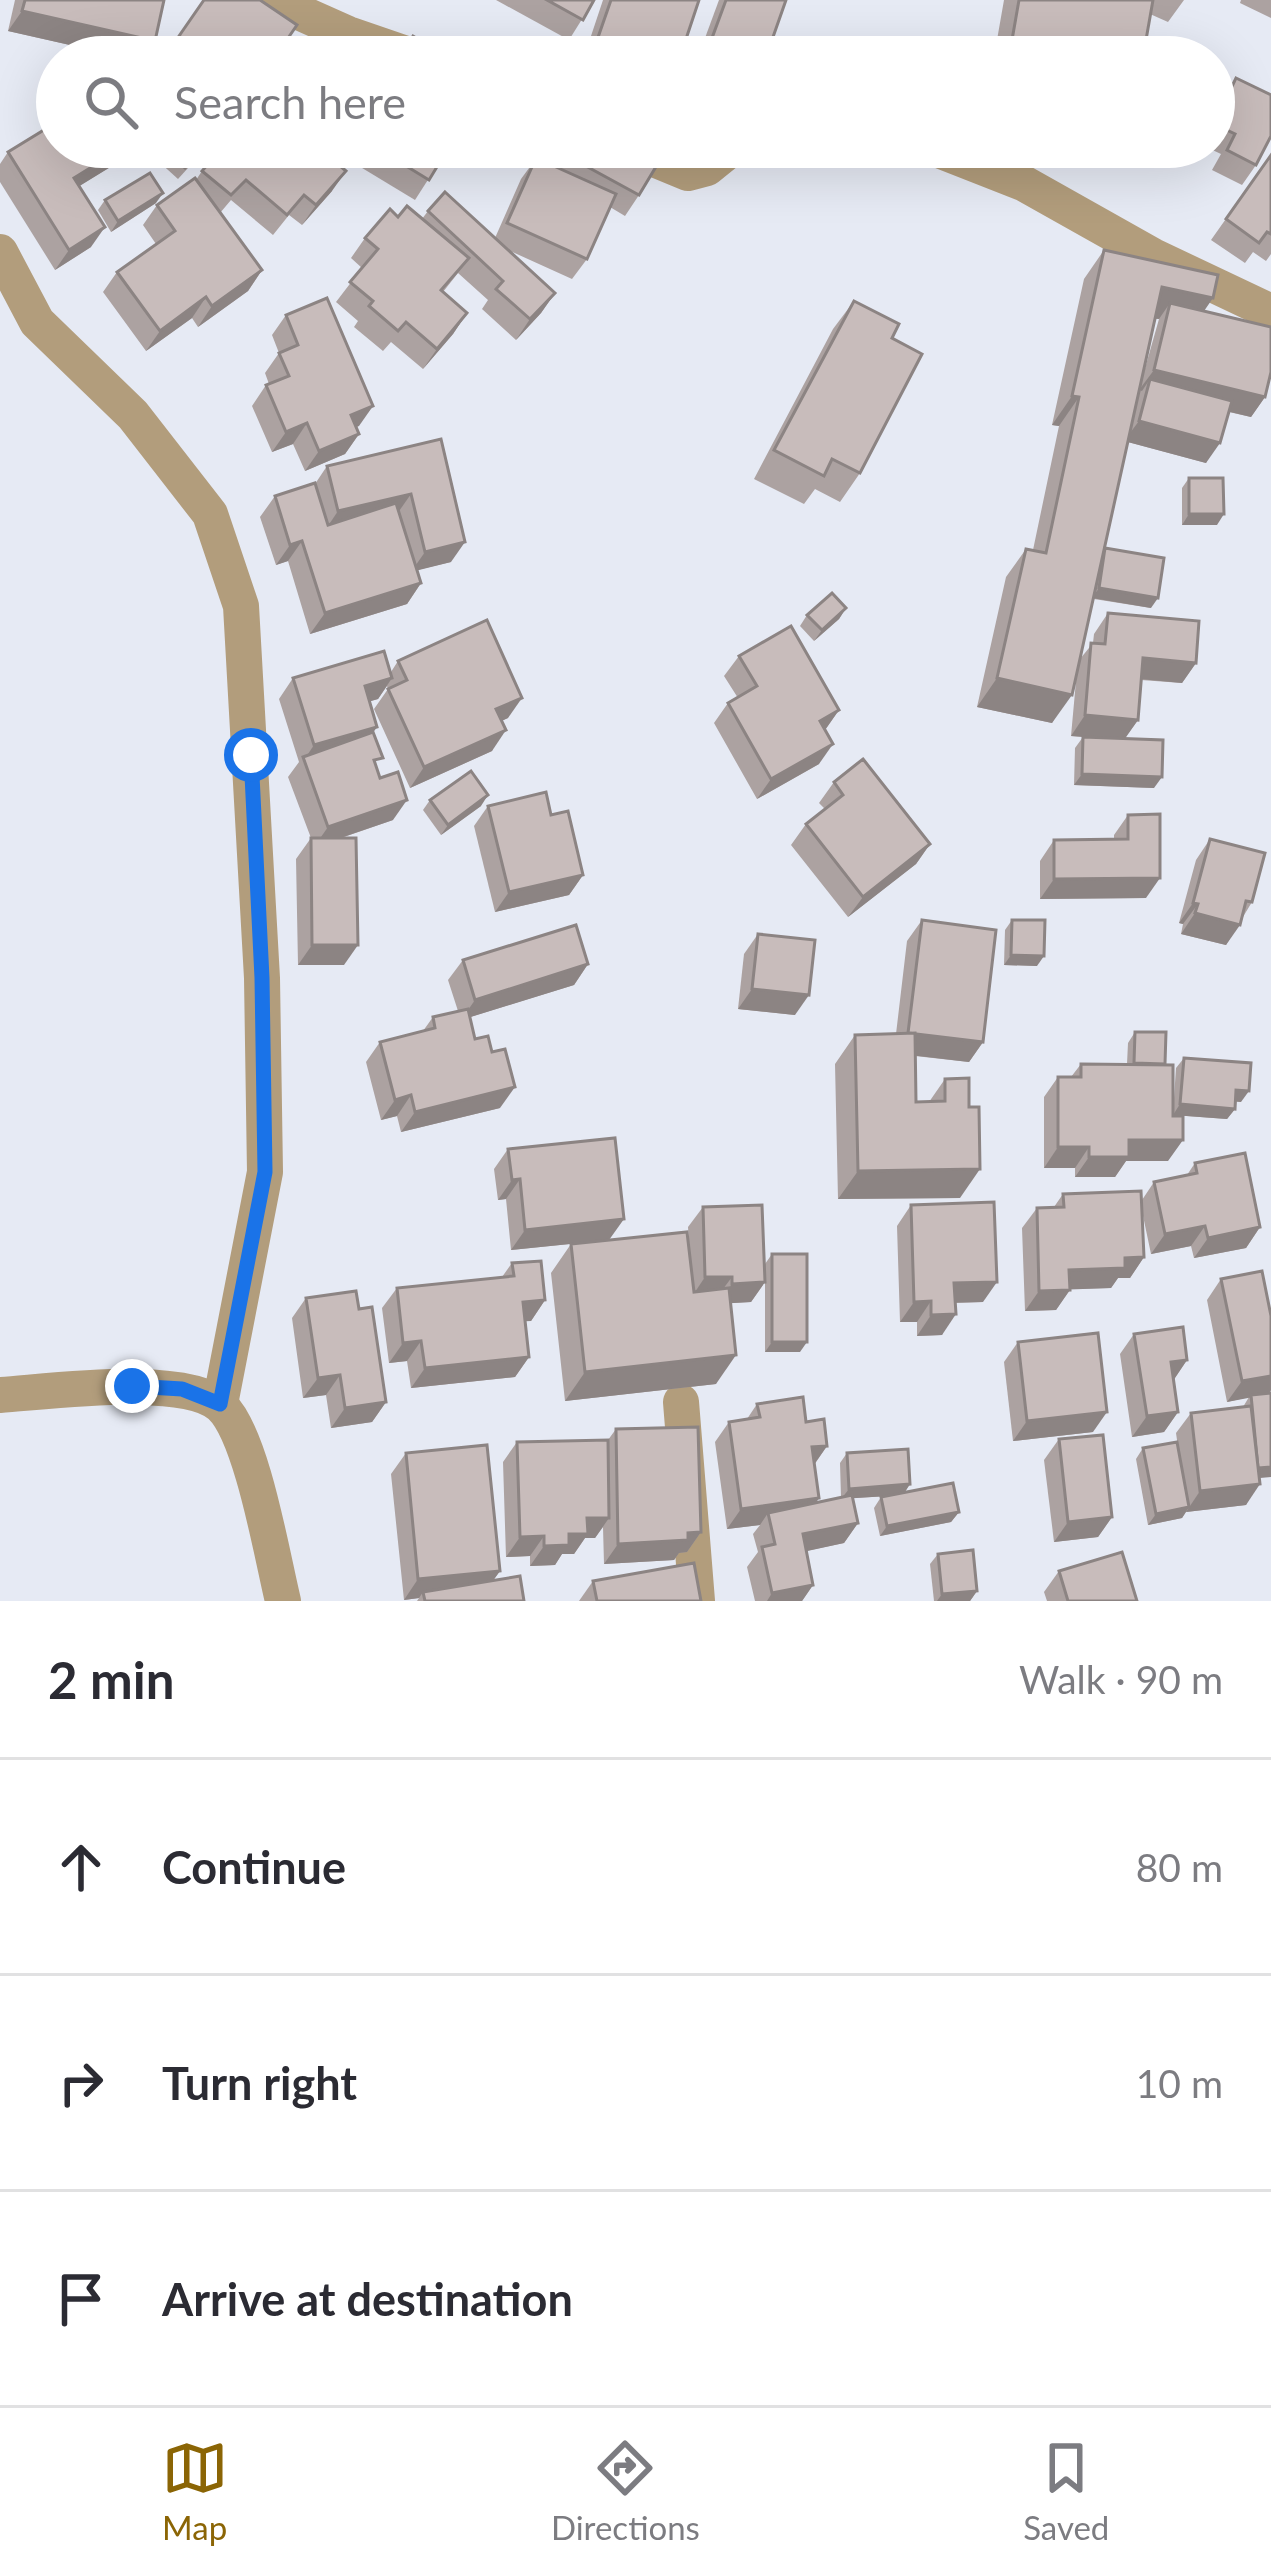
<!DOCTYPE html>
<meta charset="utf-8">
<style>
:root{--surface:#fff;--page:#f2f2f3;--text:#2b2b33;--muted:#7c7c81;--line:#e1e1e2;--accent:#8b6505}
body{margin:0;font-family:Lato,sans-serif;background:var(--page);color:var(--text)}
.stop{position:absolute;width:36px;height:36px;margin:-27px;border:9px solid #1a73e8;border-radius:50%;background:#fff}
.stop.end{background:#1a73e8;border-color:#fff;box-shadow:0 3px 12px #0008}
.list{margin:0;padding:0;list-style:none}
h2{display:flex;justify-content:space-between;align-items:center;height:156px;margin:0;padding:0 48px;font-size:51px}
h2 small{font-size:39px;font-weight:400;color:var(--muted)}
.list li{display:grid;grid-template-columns:78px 1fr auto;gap:36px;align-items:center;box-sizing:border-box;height:216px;padding:0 48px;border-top:3px solid var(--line)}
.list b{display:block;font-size:45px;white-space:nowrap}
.list em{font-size:39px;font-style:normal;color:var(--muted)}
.icon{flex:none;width:66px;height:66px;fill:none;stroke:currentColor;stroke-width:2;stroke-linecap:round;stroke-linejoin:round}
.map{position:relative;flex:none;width:1271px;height:1601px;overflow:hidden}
.search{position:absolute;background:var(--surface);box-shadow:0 12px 48px #0002;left:36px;right:36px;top:36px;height:132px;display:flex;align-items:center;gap:30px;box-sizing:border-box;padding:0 42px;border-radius:66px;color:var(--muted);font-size:45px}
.sheet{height:804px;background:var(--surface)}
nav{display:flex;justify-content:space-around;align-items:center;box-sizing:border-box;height:168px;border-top:3px solid var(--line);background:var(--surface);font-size:33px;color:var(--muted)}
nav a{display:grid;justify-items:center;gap:6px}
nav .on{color:var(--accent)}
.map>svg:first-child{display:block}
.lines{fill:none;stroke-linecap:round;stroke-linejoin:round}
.minor{stroke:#b29d7c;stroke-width:36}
.wall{fill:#aca2a1;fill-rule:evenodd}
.shaded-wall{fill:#8c8483}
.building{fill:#c8bcbb;stroke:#8c8483;stroke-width:3}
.route{stroke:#1a73e8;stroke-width:15}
</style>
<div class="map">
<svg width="1271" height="1601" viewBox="0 0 1271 1601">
<rect width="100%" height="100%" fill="#e6eaf4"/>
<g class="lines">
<g class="minor">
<path d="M272,0L348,34L415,57"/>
<path d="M625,147L688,173L707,168L733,147"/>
<path d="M931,147L1025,184L1153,256L1271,312"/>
<path d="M0,252L37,322L133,415L210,514L241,606L262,978L265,1172L220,1404"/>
<path d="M0,1395C48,1392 186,1373 221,1406C252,1435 272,1556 283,1601"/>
<path d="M681,1402L697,1601"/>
</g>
</g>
<g class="wall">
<path d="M15,0H164L155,41L144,57H123L8,31Z"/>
<path d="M203,0L275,57H164Z"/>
<path d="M496,0H594L569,40Z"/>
<path d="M603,0H699L680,57H584Z"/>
<path d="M719,0H786L766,57H698Z"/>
<path d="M1004,0H1184L1168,22L1150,14L1143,57H994Z"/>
<path d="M1241,0H1271V18L1240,3Z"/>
<path d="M1236,78L1256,165L1242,185L1212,170L1221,154L1206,147H1214V114L1222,98Z"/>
<path d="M57,147H143L79,186L91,247L55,270L0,182V164L8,152Z"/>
<path d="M167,147H207L178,179L157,160Z"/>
<path d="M344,147H449L415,200L339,154Z"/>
<path d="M525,147H636L639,195L625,216L610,207L587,259L572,279L508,250L555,293L541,313L516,340L482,309L488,300L458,273L443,292L467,313L453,334L423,369L391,342L383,351L354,327L358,321L336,302L362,268L351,258L365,238L398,217L422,219L428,211L495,238L521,179L532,164L520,158Z"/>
<path d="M1271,155V254L1266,261L1253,252L1245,263L1211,240Z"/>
<path d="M202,171L332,191L302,225L289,215L273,235L231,200L220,213L262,270L248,291L198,327L192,318L146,351L103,292L117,272L156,244L143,225L157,205L196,180Z"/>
<path d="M105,200L156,203L111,232L98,210Z"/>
<path d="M1104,250L1204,311L1265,397L1251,417L1229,412L1206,463L1128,442L1104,550L1151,608L1094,599L1080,659L1093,643L1094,634L1108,613L1196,663L1182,683L1141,680L1138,720L1124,739L1154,788L1074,785L1075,748L1083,737L1098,738L1071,736L1076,681L1052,723L977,707L1006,577L1026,549L1033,550L1059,426L1052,425L1084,279ZM1155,319H1159L1140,386Z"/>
<path d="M854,301L892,338L860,473L840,502L815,489L804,504L754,479L833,329Z"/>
<path d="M286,315L373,406L356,427L359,434L345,454L305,471L293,444L272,452L252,406L266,385L269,384L265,373L279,353L272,335Z"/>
<path d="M441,439L451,562L417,570L421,583L407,604L310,634L288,561L276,565L260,517L275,496L315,484L327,466Z"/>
<path d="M1189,478L1217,525H1182V488Z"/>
<path d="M846,608L839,619L814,641L800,626L807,615Z"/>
<path d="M739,656L839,710L825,730L819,764L757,799L714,723L728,703L738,698L724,676Z"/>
<path d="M398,661L508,718L501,721L492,751L410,788L374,709L388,689L387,686L378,699L370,701L376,767L393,820L341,838L344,965H298L296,859L311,838L288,777L299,762L279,699L293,678L391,672Z"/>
<path d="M834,782L930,844L916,864L848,917L791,845L806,824L825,809L819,803Z"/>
<path d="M430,800L481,806L441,835L423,810Z"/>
<path d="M488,806L551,815L583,875L569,895L495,912L474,826Z"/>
<path d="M1128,815L1146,898L1040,899V861L1054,840H1114V835Z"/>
<path d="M1210,839L1252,902L1226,945L1181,934L1183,924L1179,923L1196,860Z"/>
<path d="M922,920L983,1042L969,1062L915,1056L916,1102H929L945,1079L960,1198L838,1199L835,1064L855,1035L896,1034L907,941Z"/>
<path d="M1012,920L1037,966L1004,965L1005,930Z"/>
<path d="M758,934L795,1015L738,1009L744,954Z"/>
<path d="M463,960L588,964L574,985L470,1017L475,1039L500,1108L401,1132L397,1116L381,1120L366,1062L380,1042L423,1031L433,1017L458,1011L448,980Z"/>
<path d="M1135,1032L1165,1065L1173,1113L1176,1068L1184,1058L1241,1102L1235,1101V1109L1227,1119L1173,1115L1168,1161H1126L1115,1177H1075V1168H1044V1097L1058,1077H1071L1081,1064H1127L1128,1043Z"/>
<path d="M508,1149L609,1240L511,1250L506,1199L498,1200L494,1169Z"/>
<path d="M1195,1163L1260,1227L1246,1248L1194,1258L1191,1246L1151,1254L1142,1211L1144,1257L1130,1278H1118L1111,1288L1070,1289L1056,1310L1025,1311L1022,1228L1037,1208L1054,1207L1063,1194L1142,1200L1154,1182L1187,1175Z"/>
<path d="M911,1205L983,1302L955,1303L942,1335L917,1336V1322H900L897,1226Z"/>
<path d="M703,1207L765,1264L772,1254L800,1352H765V1282L751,1302L730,1303L716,1384L565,1401L551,1273L571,1244L690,1257L688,1227Z"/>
<path d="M512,1263L545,1300L531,1321H525L529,1357L515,1377L411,1388L407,1361L389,1363L382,1308L397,1288L502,1277Z"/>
<path d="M1221,1279L1271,1316V1390L1269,1394L1259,1478L1246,1505L1186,1512L1182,1518L1148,1525L1136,1459L1143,1448L1179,1454L1176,1433L1191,1413L1243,1407L1249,1397L1227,1402L1207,1300Z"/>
<path d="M306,1298L359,1309L386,1402L372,1422L331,1428L326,1395L303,1398L292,1318Z"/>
<path d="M1134,1334L1187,1360L1174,1379L1178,1412L1164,1432L1132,1437L1120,1354Z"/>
<path d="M1018,1342L1093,1432L1013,1441L1004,1362Z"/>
<path d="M757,1404L806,1422L827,1446L814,1465L819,1498L816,1503L841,1497L840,1463L847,1453L910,1484L904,1493L959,1512L951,1522L880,1536L874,1508L881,1497L890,1496L853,1498L858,1523L844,1543L806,1551L813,1585L802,1601H755L747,1567L758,1552L753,1534L760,1525L727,1529L715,1442L729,1422L747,1419Z"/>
<path d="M616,1429L701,1532L687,1552L679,1553L674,1560L604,1564L603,1527L595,1538H585L574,1554H562L555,1565L530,1566V1556L506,1557L503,1462L517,1442L608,1440Z"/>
<path d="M1059,1439L1112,1517L1098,1537L1054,1542L1044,1460Z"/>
<path d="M406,1453L500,1571L493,1580L524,1601H417L419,1598L404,1600L391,1474Z"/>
<path d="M938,1554L977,1591L970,1601H934L930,1564Z"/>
<path d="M1059,1571L1137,1601H1047L1044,1592Z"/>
<path d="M593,1581L701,1601H579Z"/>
</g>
<g class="shaded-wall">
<path d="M22,11L155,41L144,57H123L8,31Z"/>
<path d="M595,46L629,57H588Z"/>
<path d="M124,147H143L60,198L74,178Z"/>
<path d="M346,171L332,191L302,225L316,205Z"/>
<path d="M163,193L156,203L111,232L118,221Z"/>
<path d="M105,227L91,247L55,270L69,250Z"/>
<path d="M262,270L248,291L198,327L212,306Z"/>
<path d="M1162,287L1213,298L1193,327L1170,303L1159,319L1142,316Z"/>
<path d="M555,293L541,313L516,340L530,319Z"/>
<path d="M206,297L192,318L146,351L160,331Z"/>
<path d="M467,313L453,334L423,369L437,349Z"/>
<path d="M1154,370L1265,397L1251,417L1147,392L1150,379L1142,391L1139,390Z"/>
<path d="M1072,396L1079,397L1059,426L1052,425Z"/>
<path d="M373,406L359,426L337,436L351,415Z"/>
<path d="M1139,421L1220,443L1206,463L1124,441Z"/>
<path d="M307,423L293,444L272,452L286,432Z"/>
<path d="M359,434L345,454L305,471L319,451Z"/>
<path d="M411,494L397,514L324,532L338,511Z"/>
<path d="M1189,514H1224L1217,525H1182Z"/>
<path d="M302,541L288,561L276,565L290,545Z"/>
<path d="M465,542L451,562L411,572L425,552Z"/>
<path d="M421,583L407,604L310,634L325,613Z"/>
<path d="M1099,588L1158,598L1151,608L1092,598Z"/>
<path d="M846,608L839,619L814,641L822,630Z"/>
<path d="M1143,658L1196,663L1182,683L1129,678Z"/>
<path d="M392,678L378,699L351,707L365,686Z"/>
<path d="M997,678L1072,695L1052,723L977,707Z"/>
<path d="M522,698L508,718L482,730L496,709Z"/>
<path d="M839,710L825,730L820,721Z"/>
<path d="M1085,715L1138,720L1124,740L1071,736Z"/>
<path d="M377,727L363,747L304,760L314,745Z"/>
<path d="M506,730L492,751L410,788L424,767Z"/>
<path d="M833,744L819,764L757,799L771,779Z"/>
<path d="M1082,774L1162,777L1154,788L1074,785Z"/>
<path d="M488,795L481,806L441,835L448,825Z"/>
<path d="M407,800L393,820L314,847L328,827Z"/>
<path d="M930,844L916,864L848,917L863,897Z"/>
<path d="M583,875L569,895L495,912L509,892Z"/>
<path d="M1160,878L1146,898L1040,899L1054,879Z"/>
<path d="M1193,903L1198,904L1183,924L1179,923Z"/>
<path d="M1195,913L1240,925L1226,945L1181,934Z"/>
<path d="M312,945H358L344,965H298Z"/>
<path d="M1011,955L1044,956L1037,966L1004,965Z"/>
<path d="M588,964L574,985L461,1020L475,1000Z"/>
<path d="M752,989L809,995L795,1015L738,1009Z"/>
<path d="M908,1033L983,1042L969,1062L893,1053Z"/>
<path d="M515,1087L500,1108L401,1132L415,1112Z"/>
<path d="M1236,1090L1249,1091L1241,1102L1228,1101Z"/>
<path d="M411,1095L397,1116L381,1120L395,1100Z"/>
<path d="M1180,1104L1235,1109L1227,1119L1173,1115Z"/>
<path d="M1129,1140H1183L1168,1161H1126L1115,1177H1075L1089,1157Z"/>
<path d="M1058,1147H1089L1075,1168H1044Z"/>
<path d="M980,1169L960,1198L838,1199L858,1171Z"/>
<path d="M520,1179L506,1199L498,1200L512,1180Z"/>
<path d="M624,1219L609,1240L511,1250L525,1230Z"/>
<path d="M1205,1226L1191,1246L1151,1254L1165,1234Z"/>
<path d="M1260,1227L1246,1248L1194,1258L1208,1238Z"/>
<path d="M1144,1257L1130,1278H1118L1111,1288L1055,1290L1069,1270L1125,1258Z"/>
<path d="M705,1277H732L717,1297L691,1298Z"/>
<path d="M765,1282L751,1302L717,1304L732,1284Z"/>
<path d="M997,1282L983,1302L940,1303L954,1283Z"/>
<path d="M1070,1290L1056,1310L1025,1311L1039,1291Z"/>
<path d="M545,1300L531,1321L509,1322L523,1302Z"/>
<path d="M931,1301L917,1322H900L914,1302Z"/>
<path d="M956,1314L942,1335L917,1336L931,1315Z"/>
<path d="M421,1341L407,1361L389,1363L403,1343Z"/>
<path d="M772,1342H807L800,1352H765Z"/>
<path d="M736,1355L716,1384L565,1401L585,1372Z"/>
<path d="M529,1357L515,1377L411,1388L425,1368Z"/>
<path d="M1187,1360L1173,1381L1171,1362Z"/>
<path d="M340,1375L326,1395L303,1398L318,1378Z"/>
<path d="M1271,1376V1390L1269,1394L1227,1402L1242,1381Z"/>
<path d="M386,1402L372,1422L331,1428L345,1408Z"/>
<path d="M1107,1412L1093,1432L1013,1441L1027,1421Z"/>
<path d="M1178,1412L1164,1432L1132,1437L1147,1416Z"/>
<path d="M827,1446L813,1466L812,1447Z"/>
<path d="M1271,1467V1477L1249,1479L1257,1468Z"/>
<path d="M910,1484L903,1495L841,1499L849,1489Z"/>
<path d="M1260,1484L1246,1505L1186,1512L1200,1491Z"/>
<path d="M819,1498L804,1519L768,1513L760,1525L727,1529L741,1509Z"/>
<path d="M1189,1507L1182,1518L1148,1525L1156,1514Z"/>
<path d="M959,1512L951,1522L880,1536L887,1526Z"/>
<path d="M1112,1517L1098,1537L1054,1542L1068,1522Z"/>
<path d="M587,1518H609L595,1538H585L574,1554H562L555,1565L530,1566L544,1546L569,1534Z"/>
<path d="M858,1523L844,1543L789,1555L803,1534Z"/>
<path d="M701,1532L687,1552L679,1553L674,1560L604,1564L618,1544Z"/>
<path d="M544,1536L530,1556L506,1557L520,1537Z"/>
<path d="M500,1571L485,1592H423L419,1598L404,1600L418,1579Z"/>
<path d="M813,1585L802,1601H767L772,1593Z"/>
<path d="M977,1591L970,1601H937L942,1594Z"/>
</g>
<g class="building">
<path d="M25,0H164L155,41L22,11Z"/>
<path d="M204,0H260L297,25L275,57H210L179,36Z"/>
<path d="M547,0H594L583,20Z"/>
<path d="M611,0H699L680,57H629L595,46Z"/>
<path d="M726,0H786L766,57H705Z"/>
<path d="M1019,0H1153L1143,57H1009Z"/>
<path d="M413,36L447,57H401Z"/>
<path d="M1236,78L1271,95V136L1256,165L1227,150L1235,134L1214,124Z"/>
<path d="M57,122V147H124L74,178L105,227L69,250L8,152Z"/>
<path d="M167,147H205L185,168L165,150Z"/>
<path d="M223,147H318L346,171L316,205L304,195L287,215L246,180L231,195L202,171Z"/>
<path d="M375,147H449L429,180Z"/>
<path d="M551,147H636L660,160L639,195Z"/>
<path d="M1271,155V234L1267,232L1259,243L1226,219Z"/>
<path d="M536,158L616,194L587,259L507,223Z"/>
<path d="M150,173L163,193L118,221L105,200Z"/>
<path d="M195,178L262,270L212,306L206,297L160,331L117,272L175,231L157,205Z"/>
<path d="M445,192L555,293L530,319L496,289L503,281L428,211Z"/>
<path d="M407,206L469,258L441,290L467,313L437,349L406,322L398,331L369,306L373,301L350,282L378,249L365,238L390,209L398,217Z"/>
<path d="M1104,250L1218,275L1213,298L1162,287L1072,695L997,678L1026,549L1046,553L1079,397L1072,396Z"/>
<path d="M327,298L373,406L351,415L359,434L319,451L307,423L286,432L266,385L289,376L279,353L298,345L286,315Z"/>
<path d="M854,301L899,324L892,338L922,354L860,473L832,459L824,476L774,450Z"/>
<path d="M1170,303L1271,327V372L1265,397L1154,370Z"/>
<path d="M1150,379L1232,401L1220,443L1139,421Z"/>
<path d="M441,439L465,542L425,552L411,494L338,511L327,466Z"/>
<path d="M1189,478H1223L1224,514H1189Z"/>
<path d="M315,483L328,525L396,503L421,583L325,613L302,541L290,545L275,496Z"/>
<path d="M1105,548L1164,558L1158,598L1099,588Z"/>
<path d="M832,593L846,608L822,630L807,615Z"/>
<path d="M1108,613L1199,621L1196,663L1143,658L1138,720L1085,715L1091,643L1105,644Z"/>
<path d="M487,620L522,698L496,709L506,730L424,767L388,689L407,680L398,661Z"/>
<path d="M791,626L839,710L820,721L833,744L771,779L728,703L757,686L739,656Z"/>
<path d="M384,651L392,678L365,686L377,727L314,745L293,678Z"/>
<path d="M373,732L383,758L374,760L380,778L398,772L407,800L328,827L303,757Z"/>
<path d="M1083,737L1163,740L1162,777L1082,774Z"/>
<path d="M863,759L930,844L863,897L806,824L843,795L834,782Z"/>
<path d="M471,771L488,795L448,825L430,800Z"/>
<path d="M546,792L551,815L568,811L583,875L509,892L488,806Z"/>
<path d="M1160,814V878L1054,879V840L1128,839V815Z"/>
<path d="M311,838H356L358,945H312Z"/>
<path d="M1210,839L1265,853L1252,902L1246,901L1240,925L1195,913L1198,904L1193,903Z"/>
<path d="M922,920L996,930L983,1042L908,1033Z"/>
<path d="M1012,920H1045L1044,956L1011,955Z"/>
<path d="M576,925L588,964L475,1000L463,960Z"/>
<path d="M758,934L815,940L809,995L752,989Z"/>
<path d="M468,1009L475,1039L488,1036L492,1052L505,1049L515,1087L415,1112L411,1095L395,1100L380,1042L435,1028L433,1017Z"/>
<path d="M1135,1032H1166L1165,1064L1134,1063Z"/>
<path d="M915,1033L916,1102L945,1101V1079L969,1078V1107H979L980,1169L858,1171L855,1035Z"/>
<path d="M1184,1058L1251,1063L1249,1091L1236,1090L1235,1109L1180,1104Z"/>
<path d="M1081,1064L1173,1065V1116H1183V1140H1129V1157H1089V1147H1058V1077H1081Z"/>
<path d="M615,1138L624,1219L525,1230L520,1179L512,1180L508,1149Z"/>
<path d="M1245,1153L1260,1227L1208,1238L1205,1226L1165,1234L1154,1182L1197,1173L1195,1163Z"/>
<path d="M1141,1191L1144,1257L1125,1258V1268L1069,1270L1070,1290L1039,1291L1037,1208L1064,1207L1063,1194Z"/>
<path d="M994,1202L997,1282L954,1283L956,1314L931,1315V1301L914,1302L911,1205Z"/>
<path d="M762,1205L765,1282L732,1284V1277H705L703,1207Z"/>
<path d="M687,1232L694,1292L729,1288L736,1355L585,1372L571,1244Z"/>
<rect x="772" y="1254" width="35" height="88"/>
<path d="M541,1261L545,1300L523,1302L529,1357L425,1368L421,1341L403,1343L397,1288L514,1276L512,1263Z"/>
<path d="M1262,1271L1271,1316V1376L1242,1381L1221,1279Z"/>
<path d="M356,1291L359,1309L372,1307L386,1402L345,1408L340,1375L318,1378L306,1298Z"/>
<path d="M1183,1327L1187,1360L1171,1362L1178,1412L1147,1416L1134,1334Z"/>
<path d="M1098,1333L1107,1412L1027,1421L1018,1342Z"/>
<path d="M1271,1393V1467L1258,1468L1251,1395Z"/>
<path d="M803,1397L806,1422L824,1419L827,1446L812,1447L819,1498L741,1509L729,1422L760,1417L757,1404Z"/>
<path d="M1251,1406L1260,1484L1200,1491L1191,1413Z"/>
<path d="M698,1427L701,1532L688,1533V1540L618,1544L616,1429Z"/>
<path d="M1103,1435L1112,1517L1068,1522L1059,1439Z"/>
<path d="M608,1440L609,1518H587L588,1534H569V1545L544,1546V1536L520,1537L517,1442Z"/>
<path d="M1177,1442L1189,1507L1156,1514L1143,1448Z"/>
<path d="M487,1445L500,1571L418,1579L406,1453Z"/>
<path d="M908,1449L910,1484L849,1489L847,1453Z"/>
<path d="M953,1483L959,1512L887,1526L881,1497Z"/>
<path d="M852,1495L858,1523L803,1534L813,1585L772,1593L762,1547L775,1544L768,1513Z"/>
<path d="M973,1550L977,1591L942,1594L938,1554Z"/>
<path d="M1122,1552L1137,1601H1068L1059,1571Z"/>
<path d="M694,1563L701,1601H597L593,1581Z"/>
<path d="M520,1576L524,1601H425L423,1592Z"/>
</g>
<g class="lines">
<path class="route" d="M132,1386L182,1389L220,1404L265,1172L262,978L251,755"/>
</g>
</svg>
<div class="stop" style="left:251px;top:755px"></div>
<div class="stop end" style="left:132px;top:1386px"></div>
<div class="search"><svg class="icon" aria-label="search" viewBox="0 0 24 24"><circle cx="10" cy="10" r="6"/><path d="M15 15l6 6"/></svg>Search here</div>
</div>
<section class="sheet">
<h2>2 min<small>Walk · 90 m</small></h2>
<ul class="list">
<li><svg class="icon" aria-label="ahead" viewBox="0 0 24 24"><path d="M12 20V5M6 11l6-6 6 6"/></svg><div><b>Continue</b></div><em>80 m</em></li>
<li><svg class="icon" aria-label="right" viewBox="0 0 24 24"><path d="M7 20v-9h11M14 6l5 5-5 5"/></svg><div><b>Turn right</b></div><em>10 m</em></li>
<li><svg class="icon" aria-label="arrive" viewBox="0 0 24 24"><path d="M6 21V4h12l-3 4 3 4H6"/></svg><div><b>Arrive at destination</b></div></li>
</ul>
</section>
<nav>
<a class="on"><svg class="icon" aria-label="map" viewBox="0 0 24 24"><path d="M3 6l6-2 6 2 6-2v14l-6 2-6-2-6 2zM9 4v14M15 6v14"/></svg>Map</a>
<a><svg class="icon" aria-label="directions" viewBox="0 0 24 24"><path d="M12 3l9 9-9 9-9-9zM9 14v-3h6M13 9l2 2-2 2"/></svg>Directions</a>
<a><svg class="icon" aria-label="saved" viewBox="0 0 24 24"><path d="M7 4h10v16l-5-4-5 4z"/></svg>Saved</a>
</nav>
